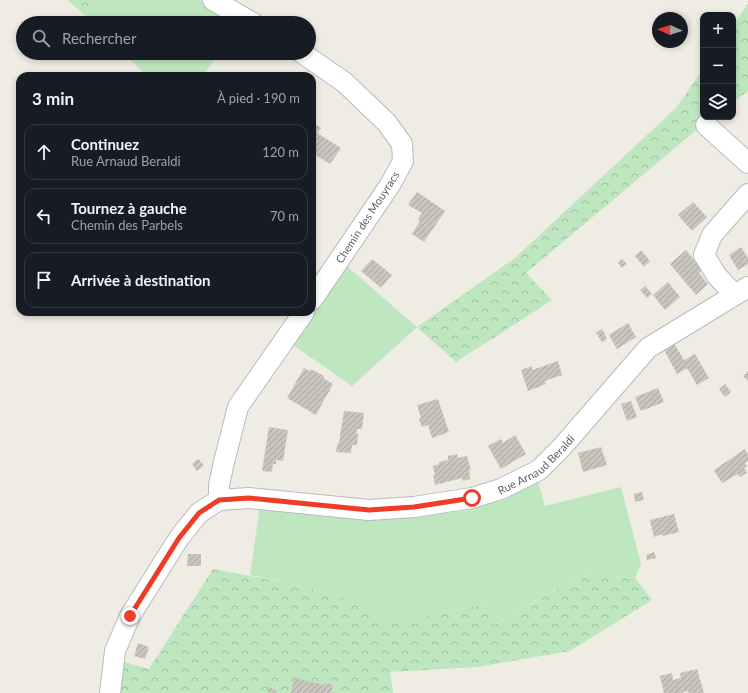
<!DOCTYPE html>
<html lang="fr">
<meta charset="utf-8">
<style>
:root{--surface:#171b24;--page:#242831;--text:#f1f3f6;--muted:#9ea1a6;--line:#363941}
body{margin:0;font-family:Lato,sans-serif;background:var(--page);color:var(--text)}
.controls{position:absolute;right:12px;top:12px;display:grid;overflow:hidden;border-radius:8px;box-shadow:0 2px 6px #0003}
.controls button{width:36px;height:36px;display:grid;place-items:center;padding:0;border:0;border-bottom:1px solid var(--line);background:var(--surface);color:var(--text);font:20px sans-serif}
.compass{position:absolute;left:652px;top:12px;width:36px;height:36px;border-radius:50%;background:var(--surface);box-shadow:0 2px 6px #0003;rotate:273deg}
.stop{position:absolute;width:12px;height:12px;margin:-9px;border:3px solid #f03b27;border-radius:50%;background:#fff}
.stop.end{background:#f03b27;border-color:#fff;box-shadow:0 1px 4px #0008}
.list{margin:0;padding:0;list-style:none}
h2{display:flex;justify-content:space-between;align-items:center;height:52px;margin:0;padding:0 16px;font-size:17px}
h2 small{font-size:13px;font-weight:400;color:var(--muted)}
.list li{display:grid;grid-template-columns:26px 1fr auto;gap:12px;align-items:center;box-sizing:border-box;height:56px;margin:0 8px 8px;padding:0 8px;border:1px solid var(--line);border-radius:12px}
.list b{display:block;font-size:15px;white-space:nowrap}
.list p{margin:0;font-size:13px;white-space:nowrap;color:var(--muted)}
.list em{font-size:13px;font-style:normal;color:var(--muted)}
.icon{flex:none;width:22px;height:22px;fill:none;stroke:currentColor;stroke-width:2;stroke-linecap:round;stroke-linejoin:round}
.map{position:relative;flex:none;width:748px;height:693px;overflow:hidden}
.search{position:absolute;background:var(--surface);box-shadow:0 2px 6px #0003;left:16px;top:16px;width:300px;height:44px;display:flex;align-items:center;gap:10px;box-sizing:border-box;padding:0 14px;border-radius:22px;color:var(--muted);font-size:15px}
.panel{position:absolute;background:var(--surface);box-shadow:0 2px 6px #0003;left:16px;top:72px;width:300px;height:244px;border-radius:12px}
.map>svg:first-child{display:block}
.grass{fill:#bee7bf}
.forest{fill:url(#forest-crowns)}
.building{fill:url(#building-hatch)}
.lines{fill:none;stroke-linecap:round;stroke-linejoin:round}
.minor-casing{stroke:#b8bbc0;stroke-width:22}
.minor{stroke:#fff;stroke-width:20}
.route{stroke:#f03b27;stroke-width:5}
.labels{text-anchor:middle;dominant-baseline:central;stroke-width:4;stroke-linejoin:round;paint-order:stroke}
.street-label{font-size:11px;fill:#5b5f64;stroke:#fff}
</style>
<div class="map">
<svg width="748" height="693" viewBox="0 0 748 693">
<defs>
<pattern id="forest-crowns" width="20" height="18" patternUnits="userSpaceOnUse"><rect width="20" height="18" fill="#bee7bf"/><path d="M2 6a3 3 0 1 1 6 0M12 15a3 3 0 1 1 6 0" fill="none" stroke="#9dbe9f"/></pattern>
<pattern id="building-hatch" width="6" height="6" patternUnits="userSpaceOnUse"><rect width="6" height="6" fill="#c9c6c0"/><path d="M-1 1l2-2M0 6l6-6M5 7l2-2" fill="none" stroke="#a6a4a0"/></pattern>
</defs>
<rect width="100%" height="100%" fill="#eeece3"/>
<g class="grass">
<path d="M95,0H200L240,23H92L84,15Z"/>
<path d="M123,53H219L203,76H147Z"/>
<path d="M342,262L417,327L352,386L290,343Z"/>
<path d="M538,481L545,506L621,487L641,564L635,578L582,574L493,625L487,604L392,623L336,595L289,583L250,575L260,505L391,518L463,511L504,500Z"/>
</g>
<g class="forest">
<path d="M68,0H95L84,15Z"/>
<path d="M748,4V91L733,102V25Z"/>
<path d="M703,69V117H712L526,273L552,300L456,362L417,327L515,258L677,107Z"/>
<path d="M213,569L289,583L336,595L392,623L487,604L494,625L582,574L635,578L652,600L570,651L477,667L390,672L393,693H120L124,662L149,669Z"/>
</g>
<g class="building">
<path d="M314,123L321,128L317,133L341,148L330,164L312,153V125Z"/>
<path d="M417,192L445,211L424,242L412,234L420,221L418,219L422,213L408,205Z"/>
<path d="M693,202L707,217L692,231L678,215Z"/>
<path d="M741,247L748,258V264L738,270L729,255Z"/>
<path d="M641,250L650,261L644,267L635,256Z"/>
<path d="M686,250L702,270L699,273L708,284L696,295L670,264Z"/>
<path d="M372,259L392,275L381,288L361,271Z"/>
<path d="M622,259L627,264L622,268L618,263Z"/>
<path d="M668,282L680,297L665,310L653,295Z"/>
<path d="M645,286L652,294L647,298L640,290Z"/>
<path d="M628,323L636,337L617,349L609,335Z"/>
<path d="M602,329L607,339L602,342L596,333Z"/>
<path d="M672,340L684,360L695,354L709,378L697,385L687,368L677,374L662,346Z"/>
<path d="M558,361L562,375L545,381L546,384L528,391L521,370L532,366V370Z"/>
<path d="M304,368L310,371L311,369L324,376L323,378L333,384L316,415L287,398Z"/>
<path d="M748,371V381L743,376Z"/>
<path d="M725,384L731,392L725,397L719,389Z"/>
<path d="M658,388L664,402L641,411L635,397Z"/>
<path d="M438,399L449,432L432,438L428,425L422,427L419,419L421,418L417,405Z"/>
<path d="M631,401L637,417L627,421L621,404Z"/>
<path d="M344,411L364,413L362,429H357L356,434H358L357,445H352L351,453L336,452L338,443H339Z"/>
<path d="M269,427L288,430L283,461L276,460V464H273L272,472L262,471Z"/>
<path d="M515,435L526,454L501,469L488,446L501,439L503,443Z"/>
<path d="M601,447L607,465L583,472L578,453Z"/>
<path d="M745,449L748,455V461L745,463L747,466L744,468L747,473L740,477L738,474L722,483L714,470Z"/>
<path d="M457,454L458,458L467,456L471,470H469L470,479L463,481L462,478L435,485L433,475H435L433,466L439,464V462L448,460V456Z"/>
<path d="M198,459L204,465L197,471L192,464Z"/>
<path d="M642,492L644,500L635,502L634,494Z"/>
<path d="M674,514L679,532L662,536V534L654,537L650,520Z"/>
<path d="M654,552L656,558L647,560L646,555Z"/>
<path d="M188,554H201V566H187Z"/>
<path d="M138,643L149,647L145,659L134,656Z"/>
<path d="M697,669L704,693H689L688,691L681,693H664L660,676L672,673L673,680L681,678L680,673Z"/>
<path d="M294,678L324,685L325,683L333,685L331,693H291Z"/>
<path d="M269,687L277,691L276,693L267,692Z"/>
</g>
<g class="lines">
<defs>
<g id="minor">
<path d="M213,0L253,23"/>
<path d="M302,53L344,82L387,123L402,144L403,161L390,185L312,300"/>
<path d="M706,125L748,163"/>
<path d="M734,294L717,276L704,255L712,235L748,194"/>
<path id="s1" d="M219,500L249,498L369,510L414,507L472,498L501,489L539,470L562,447L648,348L748,287"/>
<path d="M219,500V485L224,462L238,407L304,312"/>
<path d="M110,693L115,651L130,616L179,538L199,513L219,500"/>
</g>
</defs>
<use href="#minor" class="minor-casing"/>
<use href="#minor" class="minor"/>
</g>
<g class="lines">
<path class="route" d="M130,616L179,538L199,513L219,500L249,498L369,510L414,507L472,498"/>
</g>
<g class="labels">
<g class="street-label">
<text transform="translate(367 217) rotate(-57)">Chemin des Mouyracs</text>
<text stroke="none"><textPath href="#s1" startOffset="328">Rue Arnaud Beraldi</textPath></text>
</g>
</g>
</svg>
<div class="controls">
<button>+</button>
<button>−</button>
<button><svg class="icon" aria-label="layers" viewBox="0 0 24 24"><path d="M12 4l9 5-9 5-9-5zM3 14l9 5 9-5"/></svg></button>
</div>
<svg class="compass" viewBox="-18 -18 36 36"><path d="M0-13l5 13h-10z" fill="#e53935"/><path d="M0 13l5-13h-10z" fill="#9ea1a6"/></svg>
<div class="stop" style="left:472px;top:498px"></div>
<div class="stop end" style="left:130px;top:616px"></div>
<div class="search"><svg class="icon" aria-label="search" viewBox="0 0 24 24"><circle cx="10" cy="10" r="6"/><path d="M15 15l6 6"/></svg>Rechercher</div>
<section class="panel">
<h2>3 min<small>À pied · 190 m</small></h2>
<ul class="list">
<li><svg class="icon" aria-label="ahead" viewBox="0 0 24 24"><path d="M12 20V5M6 11l6-6 6 6"/></svg><div><b>Continuez</b><p>Rue Arnaud Beraldi</p></div><em>120 m</em></li>
<li><svg class="icon" aria-label="left" viewBox="0 0 24 24"><path d="M17 20v-9H6M10 6l-5 5 5 5"/></svg><div><b>Tournez à gauche</b><p>Chemin des Parbels</p></div><em>70 m</em></li>
<li><svg class="icon" aria-label="arrive" viewBox="0 0 24 24"><path d="M6 21V4h12l-3 4 3 4H6"/></svg><div><b>Arrivée à destination</b></div></li>
</ul>
</section>
</div>
